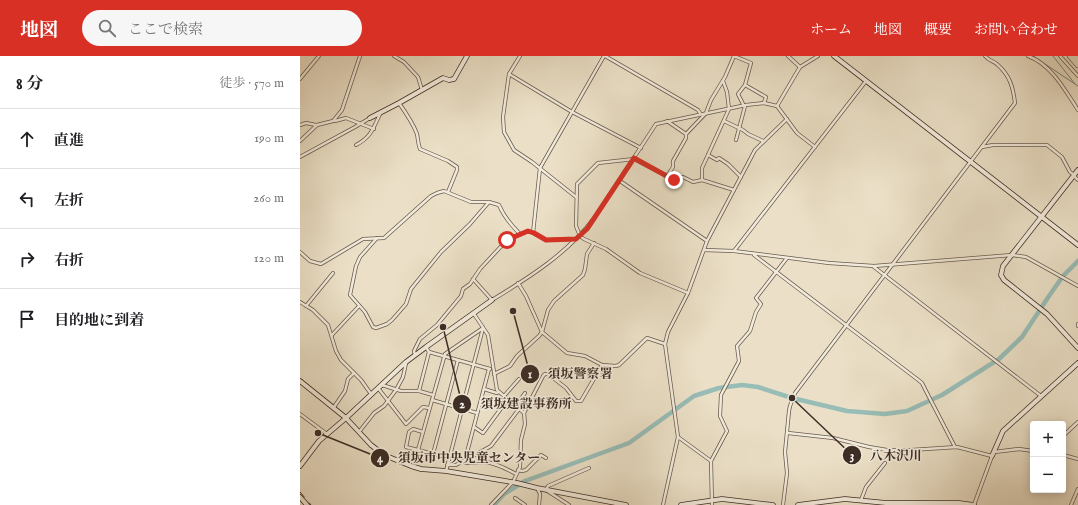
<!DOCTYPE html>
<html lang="ja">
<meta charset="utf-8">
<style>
:root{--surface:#fff;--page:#f6f6f6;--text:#202124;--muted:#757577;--line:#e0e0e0;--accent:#d93025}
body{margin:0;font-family:"IM FELL English","Noto Serif JP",serif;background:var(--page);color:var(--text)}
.controls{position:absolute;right:12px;bottom:12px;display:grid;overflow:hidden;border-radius:4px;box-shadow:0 2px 10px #0003}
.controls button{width:36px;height:36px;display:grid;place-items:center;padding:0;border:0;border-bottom:1px solid var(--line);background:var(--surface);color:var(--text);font:20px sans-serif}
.stop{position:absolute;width:12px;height:12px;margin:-9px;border:3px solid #d93025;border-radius:50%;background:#fff}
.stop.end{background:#d93025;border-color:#fff;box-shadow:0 1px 4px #0008}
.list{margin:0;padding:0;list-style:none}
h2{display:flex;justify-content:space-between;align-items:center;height:52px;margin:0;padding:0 16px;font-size:17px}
h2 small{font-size:13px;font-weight:400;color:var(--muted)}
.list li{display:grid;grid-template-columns:26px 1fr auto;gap:12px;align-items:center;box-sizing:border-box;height:60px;padding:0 16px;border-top:1px solid var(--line)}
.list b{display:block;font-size:15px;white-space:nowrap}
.list em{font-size:13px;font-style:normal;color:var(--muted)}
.icon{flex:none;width:22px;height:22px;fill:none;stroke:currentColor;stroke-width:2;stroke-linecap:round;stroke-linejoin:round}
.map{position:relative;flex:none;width:778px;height:449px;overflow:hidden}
header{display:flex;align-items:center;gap:24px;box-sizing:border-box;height:56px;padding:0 20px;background:var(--accent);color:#fff}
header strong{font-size:19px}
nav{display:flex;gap:22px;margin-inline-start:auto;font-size:14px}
.search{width:280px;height:36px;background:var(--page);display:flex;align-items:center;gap:10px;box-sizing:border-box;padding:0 14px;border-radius:22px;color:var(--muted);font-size:15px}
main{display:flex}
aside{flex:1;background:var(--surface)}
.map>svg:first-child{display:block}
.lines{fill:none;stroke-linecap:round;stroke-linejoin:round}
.stream{stroke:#74837d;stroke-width:1}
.river{stroke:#98bdb7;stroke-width:4.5}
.street-casing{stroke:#685a4e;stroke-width:4}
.secondary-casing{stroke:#3d2d25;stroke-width:5.5}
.highway-casing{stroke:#3d2d25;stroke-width:6}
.street{stroke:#f2ebdb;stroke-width:2.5}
.secondary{stroke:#f2ebdb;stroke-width:4}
.highway{stroke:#ebe0c7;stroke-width:5}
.rail{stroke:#3d2d25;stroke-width:1;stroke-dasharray:7 7;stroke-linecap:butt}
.route{stroke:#d93025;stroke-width:5}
.leader{fill:none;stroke:#3d2d25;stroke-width:1.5}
.callout-dot{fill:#3d2d25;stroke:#f2ebdb;stroke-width:1.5}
.mark-label{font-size:12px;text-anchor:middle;font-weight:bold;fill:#fff}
.callout-label{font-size:13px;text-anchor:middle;font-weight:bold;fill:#3d2d25;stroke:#f2ebdb;stroke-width:3;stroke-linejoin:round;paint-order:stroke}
</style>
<header>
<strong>地図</strong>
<div class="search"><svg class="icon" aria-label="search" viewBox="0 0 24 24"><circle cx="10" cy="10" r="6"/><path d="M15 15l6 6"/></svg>ここで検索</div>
<nav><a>ホーム</a><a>地図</a><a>概要</a><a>お問い合わせ</a></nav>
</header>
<main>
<aside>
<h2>8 分<small>徒歩 · 570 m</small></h2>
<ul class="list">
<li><svg class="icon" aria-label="ahead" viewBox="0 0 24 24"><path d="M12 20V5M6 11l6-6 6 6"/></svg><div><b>直進</b></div><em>190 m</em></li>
<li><svg class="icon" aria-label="left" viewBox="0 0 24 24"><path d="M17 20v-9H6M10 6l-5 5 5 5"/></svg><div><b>左折</b></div><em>260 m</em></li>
<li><svg class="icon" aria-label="right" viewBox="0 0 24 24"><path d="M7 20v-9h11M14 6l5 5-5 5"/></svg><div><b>右折</b></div><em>120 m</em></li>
<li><svg class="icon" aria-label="arrive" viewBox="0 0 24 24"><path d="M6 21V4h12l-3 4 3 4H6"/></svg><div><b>目的地に到着</b></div></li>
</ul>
</aside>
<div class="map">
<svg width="778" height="449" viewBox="0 0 778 449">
<rect width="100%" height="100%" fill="#ebe0c7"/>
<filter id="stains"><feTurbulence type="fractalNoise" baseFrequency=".005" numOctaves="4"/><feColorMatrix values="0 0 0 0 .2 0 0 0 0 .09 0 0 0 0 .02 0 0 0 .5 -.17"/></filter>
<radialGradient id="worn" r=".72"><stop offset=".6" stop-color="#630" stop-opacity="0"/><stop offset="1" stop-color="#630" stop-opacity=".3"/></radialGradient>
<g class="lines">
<g class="stream">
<path d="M733,0L778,30"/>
<path d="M753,0L775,28"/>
<path d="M775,370L778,368"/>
</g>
<path class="river" d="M194,449L204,438L225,425L329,387L394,340L419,332L442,329L458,331L492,342L547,355L585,358L607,355L642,339L699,303L722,281L749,240L763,220L778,205"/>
<defs>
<g id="street">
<path d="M94,0L104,6L118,21L122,34"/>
<path d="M220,0L209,18L203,61L204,76L214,94L232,106L276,141"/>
<path d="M305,0L398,54L400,57"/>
<path d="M434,0L451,7L445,29L466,41L464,47"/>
<path d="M488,0L500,11"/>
<path d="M728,0C751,8 765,34 778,54"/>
<path d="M760,0L778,20"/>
<path d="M209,18L272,56L341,92"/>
<path d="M0,23L19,0"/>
<path d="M99,47C106,57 113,67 117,78C118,83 118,88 120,93L148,105L157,111V114L148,136"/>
<path d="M444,50L438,38L445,29"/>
<path d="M477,50L500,11L518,0"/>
<path d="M35,65L46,62L74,73"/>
<path d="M367,65L386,78"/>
<path d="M424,65L443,74L448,78L463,85"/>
<path d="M0,69L6,67L16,69"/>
<path d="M436,84L445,50"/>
<path d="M0,85L17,69L33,65L42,54L60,0"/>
<path d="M56,89C71,81 73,73 80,58"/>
<path d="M682,91L693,89H747L762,101L770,116L774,119"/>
<path d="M408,99L417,104L419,102L428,108L441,121"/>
<path d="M0,101L55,71L70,62"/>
<path d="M367,120L373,111V105L386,82V78L406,57L411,44L425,21L434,0"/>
<path d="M774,120L778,124"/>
<path d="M402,124V112L429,53L427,36L423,25"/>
<path d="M320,125L407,185"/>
<path d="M233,177L240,112L304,0"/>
<path d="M77,182L60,201L56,210L50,239L65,256L73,271L76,272L87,268L92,264L106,248L111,233L141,196L170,168L189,146"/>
<path d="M404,194L434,195L529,207L574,210L712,199L726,201L778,230"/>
<path d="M434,195L566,25"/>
<path d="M0,196L10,205L21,208L63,183L84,182L131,140L137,137L144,135L171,146H189L199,149C204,161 211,169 220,178"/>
<path d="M454,199L617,323L622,327L627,337L655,391"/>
<path d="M574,211L741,340"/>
<path d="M173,223L192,244C230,221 268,197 295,161L356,68L446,49L464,47L477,50L497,77L515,91"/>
<path d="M218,227L226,240L242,276L267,297L285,300L302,309L316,310L319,309L347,282L365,288"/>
<path d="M388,237L340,217L306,193L284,183L280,180L276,170L277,128L298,107L334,103L374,124L383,121L393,126L402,124L434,134"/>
<path d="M0,246L13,254L28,269L36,295L41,304L61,324L71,338"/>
<path d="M6,250L33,217"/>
<path d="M174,258L188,279L197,334L224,357"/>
<path d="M778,268V270"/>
<path d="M32,279L59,250"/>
<path d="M126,291L129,296L119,335L133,339"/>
<path d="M129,296L190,313"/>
<path d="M115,299L114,295L120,283L137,269L161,240L163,233L170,228L180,213L207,184L228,175L233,177L246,184L275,183"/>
<path d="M194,318L210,310L217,300L239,280L242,276L248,254L254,245L283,219L285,213L287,198L294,187"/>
<path d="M82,329L101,335H119"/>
<path d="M78,332L106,368L123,351L129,352"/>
<path d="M184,333L197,337L199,336"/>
<path d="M204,340L219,323"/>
<path d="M132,344L177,357"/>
<path d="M216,350L225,337"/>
<path d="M34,351L45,335L48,323L54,317"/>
<path d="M0,358L27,378"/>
<path d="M174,371L183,377L208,343"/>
<path d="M59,376L74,357L84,350L96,334L103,321L106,307"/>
<path d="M123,376L113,373L109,376L106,391L149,402"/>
<path d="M488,377L533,382L569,391L587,394H611L657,391L692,400L674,449"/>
<path d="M763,380L778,366"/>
<path d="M378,381L411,405L412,449"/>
<path d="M118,394L145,298L183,272"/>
<path d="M694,396L719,393L733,395"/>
<path d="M133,398L158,304"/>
<path d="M763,399L778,403"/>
<path d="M166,404L191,390L219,353"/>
<path d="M411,405L427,375L420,360L421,339L439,305L437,290L450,275L456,256L461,248L456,242L487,202"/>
<path d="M162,406C172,408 177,406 185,406C196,407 207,413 216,418"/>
<path d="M147,409H156L165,404L189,313"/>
<path d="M218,414L222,415L226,414L241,399L246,402"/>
<path d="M146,415L183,272"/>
<path d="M237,432L240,438L239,449"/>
<path d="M215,442L225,449"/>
<path d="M561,444L566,431L585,407"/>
<path d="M191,449L213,426L220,411L221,384L225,368L224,357L243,320L245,318H248L266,332L276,345H281L302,309"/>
<path d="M269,449L246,434L248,430L289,412"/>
<path d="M363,449L378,381L365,288L368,276L388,237L407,185L455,94L487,63"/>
<path d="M483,449L487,417L485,396L489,355L490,350L495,337L715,47C713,31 710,20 698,9C694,5 689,5 685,0"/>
<path d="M771,449L778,433"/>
</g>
<g id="secondary">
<path d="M534,0L778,189"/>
<path d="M70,62L99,47L143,22L149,24L154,23L167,0"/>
<path d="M778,114L703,210L701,219L704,224L747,258L778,292"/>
<path d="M0,325L46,362L106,306L126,291L192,244"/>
<path d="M692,400L703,375L778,307"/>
<path d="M0,410L19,385L46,362L71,389L84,399L111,410L121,413L146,415L217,427L237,432L326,449"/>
<path d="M0,441L7,449"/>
<path d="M381,449L422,443L473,449"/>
<path d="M498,449L545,443L586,447H659L674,449"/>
</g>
<g id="highway">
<path d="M770,0L778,9"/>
<path d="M775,0L778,3"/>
</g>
</defs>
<use href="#street" class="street-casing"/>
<use href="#secondary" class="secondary-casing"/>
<use href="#highway" class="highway-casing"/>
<use href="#street" class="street"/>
<use href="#secondary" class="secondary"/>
<use href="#highway" class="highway"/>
<path class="rail" d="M0,436L11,449"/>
</g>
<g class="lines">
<path class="route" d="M207,184L228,175L234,177L246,184L276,183L287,173L295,161L334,102L374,124"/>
</g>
<path class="leader" d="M213 255L230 318M143 271L162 348M492 342L552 399M18 377L80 402"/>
<g class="callout-dot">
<circle cx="213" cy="255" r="4"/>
<circle cx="143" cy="271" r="4"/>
<circle cx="492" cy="342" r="4"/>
<circle cx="18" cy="377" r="4"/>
<circle cx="230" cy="318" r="10"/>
<circle cx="162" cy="348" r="10"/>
<circle cx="552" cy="399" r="10"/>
<circle cx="80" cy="402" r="10"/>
</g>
<g class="mark-label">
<text x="230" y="322">1</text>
<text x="162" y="352">2</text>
<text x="552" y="403">3</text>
<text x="80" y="406">4</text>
</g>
<g class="callout-label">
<text x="280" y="322">須坂警察署</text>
<text x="226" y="352">須坂建設事務所</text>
<text x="596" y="404">八木沢川</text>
<text x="169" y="406">須坂市中央児童センター</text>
</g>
<rect width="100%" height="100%" filter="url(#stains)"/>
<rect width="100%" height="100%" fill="url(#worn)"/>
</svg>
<div class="controls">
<button>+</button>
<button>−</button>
</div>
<div class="stop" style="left:207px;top:184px"></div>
<div class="stop end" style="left:374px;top:124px"></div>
</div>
</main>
